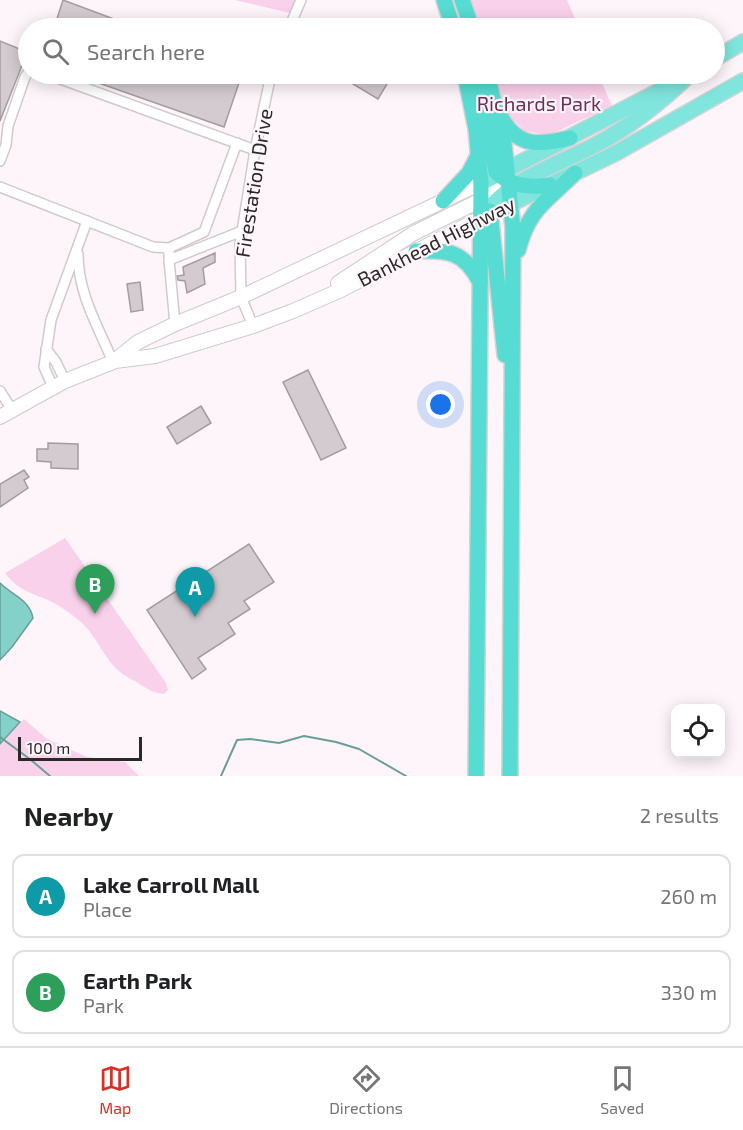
<!DOCTYPE html>
<style>
:root{--surface:#fff;--page:#f2f2f2;--text:#202124;--muted:#757577;--line:#e0e0e0;--accent:#d93025}
body{margin:0;font-family:"Exo 2",sans-serif;background:var(--page);color:var(--text)}
.controls{position:absolute;right:18px;bottom:18px;display:grid;overflow:hidden;border-radius:12px;box-shadow:0 3px 15px #0003}
.controls button{width:54px;height:54px;display:grid;place-items:center;padding:0;border:0;border-bottom:2px solid var(--line);background:var(--surface);color:var(--text);font:30px sans-serif}
.scale{position:absolute;left:18px;bottom:15px;width:124px;box-sizing:border-box;padding-left:6px;border:3px solid #2b282a;border-top:0;font-size:16px;line-height:21px;white-space:nowrap;color:#2b282a;-webkit-text-stroke:4px #fef5fa;paint-order:stroke}
.you{position:absolute;left:441px;top:405px;width:21px;height:21px;margin:-15px;border:4px solid #fff;border-radius:50%;background:#1a73e8;box-shadow:0 0 0 9px #1a73e833}
.badge{display:grid;place-items:center;width:39px;height:39px;border-radius:50%;background:var(--accent);color:#fff;font-size:20px;font-weight:700}
.pin{position:absolute;translate:-50% -50px;filter:drop-shadow(0 2px 3px #0008)}
.pin::after{content:'';position:absolute;top:32px;width:21px;height:18px;background:inherit;clip-path:polygon(0 0,100% 0,50% 100%)}
.list{margin:0;padding:0;list-style:none}
h2{display:flex;justify-content:space-between;align-items:center;height:78px;margin:0;padding:0 24px;font-size:26px}
h2 small{font-size:20px;font-weight:400;color:var(--muted)}
.list li{display:grid;grid-template-columns:39px 1fr auto;gap:18px;align-items:center;box-sizing:border-box;height:84px;margin:0 12px 12px;padding:0 12px;border:2px solid var(--line);border-radius:12px}
.list b{display:block;font-size:22px;white-space:nowrap}
.list p{margin:0;font-size:20px;white-space:nowrap;color:var(--muted)}
.list em{font-size:20px;font-style:normal;color:var(--muted)}
.icon{flex:none;width:33px;height:33px;fill:none;stroke:currentColor;stroke-width:2;stroke-linecap:round;stroke-linejoin:round}
.map{position:relative;flex:none;width:743px;height:776px;overflow:hidden}
.search{position:absolute;background:var(--surface);box-shadow:0 3px 15px #0003;left:18px;right:18px;top:18px;height:66px;display:flex;align-items:center;gap:15px;box-sizing:border-box;padding:0 21px;border-radius:33px;color:var(--muted);font-size:22px}
.sheet{height:270px;background:var(--surface)}
nav{display:flex;justify-content:space-around;align-items:center;box-sizing:border-box;height:84px;border-top:2px solid var(--line);background:var(--surface);font-size:16px;color:var(--muted)}
nav a{display:grid;justify-items:center;gap:3px}
nav .on{color:var(--accent)}
.map>svg:first-child{display:block}
.green{fill:#fad1ea}
.water{fill:#83d1c8;stroke:#699e99;stroke-width:1.5}
.lines{fill:none;stroke-linecap:round;stroke-linejoin:round}
.stream{stroke:#699e99;stroke-width:2}
.building{fill:#d3cbd0;stroke:#a49ca1;stroke-width:1.5}
.minor-casing{stroke:#d1c9ce;stroke-width:12}
.secondary-casing{stroke:#d1c9ce;stroke-width:16}
.primary-casing{stroke:#d5d4d4;stroke-width:18}
.trunk-casing{stroke:#d5d4d4;stroke-width:18}
.minor{stroke:#fff;stroke-width:9}
.secondary{stroke:#fff;stroke-width:14}
.primary{stroke:#80e5dd;stroke-width:15}
.trunk{stroke:#56dcd2;stroke-width:15}
.labels{text-anchor:middle;dominant-baseline:central;stroke-width:4.5;stroke-linejoin:round;paint-order:stroke}
.park-label{font-size:20px;fill:#6e2e5b;stroke:#fef5fa}
.street-label{font-size:20px;fill:#2b282a;stroke:#fef5fa}
</style>
<div class="map">
<svg width="743" height="776" viewBox="0 0 743 776">
<rect width="100%" height="100%" fill="#fef5fa"/>
<g class="green">
<path d="M235,0H301L294,14Z"/>
<path d="M468,0H567L579,28H478Z"/>
<path d="M494,74H598L612,106L549,135L525,131L508,115Z"/>
<path d="M65,538L166,683L168,690L164,694C154,693 147,689 138,683C129,678 119,673 112,664C101,651 95,635 82,623C70,613 57,603 43,598C27,592 15,587 5,573Z"/>
<path d="M24,719L47,739L87,757L125,762L139,776H0V744Z"/>
</g>
<g class="water">
<path d="M0,583C12,595 30,600 33,618L12,647L0,660Z"/>
<path d="M0,711L20,722L0,744Z"/>
</g>
<g class="lines">
<g class="stream">
<path d="M0,737L31,760L50,776"/>
<path d="M221,776L237,740L250,739L279,743L304,736L336,742L359,749L406,776"/>
</g>
</g>
<g class="building">
<path d="M63,0L138,28H54Z"/>
<path d="M27,35H28V59L25,58L0,121V41L22,50Z"/>
<path d="M73,74H242L224,127Z"/>
<path d="M352,74H393L378,99L348,81Z"/>
<path d="M215,253V262L203,268L205,284L187,293L185,281L178,280L177,276L184,275L183,267Z"/>
<path d="M140,282L143,310L131,312L127,284Z"/>
<path d="M308,370L346,448L321,460L283,382Z"/>
<path d="M201,406L211,423L177,444L167,427Z"/>
<path d="M48,443L78,444V469L51,468V462L37,461V449H48Z"/>
<path d="M24,470L29,477L24,480L28,488L0,507V484Z"/>
<path d="M249,544L274,582L244,601L250,609L228,623L235,634L198,658L206,669L192,679L147,610Z"/>
</g>
<g class="lines">
<defs>
<g id="minor">
<path d="M289,28L301,0"/>
<path d="M47,74L255,150"/>
<path d="M0,161L6,145L8,126L25,77L28,73"/>
<path d="M0,187L153,247L169,248V260L242,231"/>
<path d="M169,248L204,232L237,143"/>
<path d="M78,254C78,294 98,326 113,362"/>
<path d="M169,260L175,324"/>
<path d="M253,326L241,297L240,244L255,150L271,74"/>
<path d="M46,349L56,362L65,381"/>
<path d="M53,387L44,367L51,320L87,221"/>
<path d="M0,391L12,410"/>
</g>
<g id="secondary">
<path d="M338,283L414,233L487,197L501,184L508,170"/>
<path d="M115,361L155,356L253,326L293,311L341,290L481,218"/>
<path d="M0,417L65,381L113,362L138,342L175,324L241,297L481,183"/>
</g>
<g id="primary">
<path d="M714,59L743,42"/>
<path d="M481,183L667,87"/>
<path d="M487,211C513,178 560,164 597,144C631,126 661,102 689,75"/>
<path d="M481,218L616,153L743,81"/>
</g>
<g id="trunk">
<path d="M444,0L453,28"/>
<path d="M462,0L472,28"/>
<path d="M465,74L476,129L481,183L476,776"/>
<path d="M474,74L480,93L496,172C510,186 530,188 550,185"/>
<path d="M487,74L504,143L513,228L510,776"/>
<path d="M501,117C518,148 539,145 570,138"/>
<path d="M443,201L469,173L478,156"/>
<path d="M490,211L505,355"/>
<path d="M518,250C529,208 546,202 575,173"/>
<path d="M416,251C448,250 464,251 480,282"/>
</g>
</defs>
<use href="#minor" class="minor-casing"/>
<use href="#secondary" class="secondary-casing"/>
<use href="#primary" class="primary-casing"/>
<use href="#trunk" class="trunk-casing"/>
<use href="#minor" class="minor"/>
<use href="#secondary" class="secondary"/>
<use href="#primary" class="primary"/>
<use href="#trunk" class="trunk"/>
</g>
<g class="labels">
<g class="park-label">
<text x="539" y="103">Richards Park</text>
</g>
<g class="street-label">
<text transform="translate(253 183) rotate(-81)">Firestation Drive</text>
<text transform="translate(436 241) rotate(-27)">Bankhead Highway</text>
</g>
</g>
</svg>
<div class="controls">
<button><svg class="icon" aria-label="locate" viewBox="0 0 24 24"><circle cx="12" cy="12" r="6"/><path d="M12 2v4M12 18v4M2 12h4M18 12h4"/></svg></button>
</div>
<div class="scale">100 m</div>
<div class="you"></div>
<div class="pin badge" style="left:195px;top:617px;background:#0f9aa8">A</div>
<div class="pin badge" style="left:95px;top:614px;background:#2e9e5b">B</div>
<div class="search"><svg class="icon" aria-label="search" viewBox="0 0 24 24"><circle cx="10" cy="10" r="6"/><path d="M15 15l6 6"/></svg>Search here</div>
</div>
<section class="sheet">
<h2>Nearby<small>2 results</small></h2>
<ul class="list">
<li><span class="badge" style="background:#0f9aa8">A</span><div><b>Lake Carroll Mall</b><p>Place</p></div><em>260 m</em></li>
<li><span class="badge" style="background:#2e9e5b">B</span><div><b>Earth Park</b><p>Park</p></div><em>330 m</em></li>
</ul>
</section>
<nav>
<a class="on"><svg class="icon" aria-label="map" viewBox="0 0 24 24"><path d="M3 6l6-2 6 2 6-2v14l-6 2-6-2-6 2zM9 4v14M15 6v14"/></svg>Map</a>
<a><svg class="icon" aria-label="directions" viewBox="0 0 24 24"><path d="M12 3l9 9-9 9-9-9zM9 14v-3h6M13 9l2 2-2 2"/></svg>Directions</a>
<a><svg class="icon" aria-label="saved" viewBox="0 0 24 24"><path d="M7 4h10v16l-5-4-5 4z"/></svg>Saved</a>
</nav>
